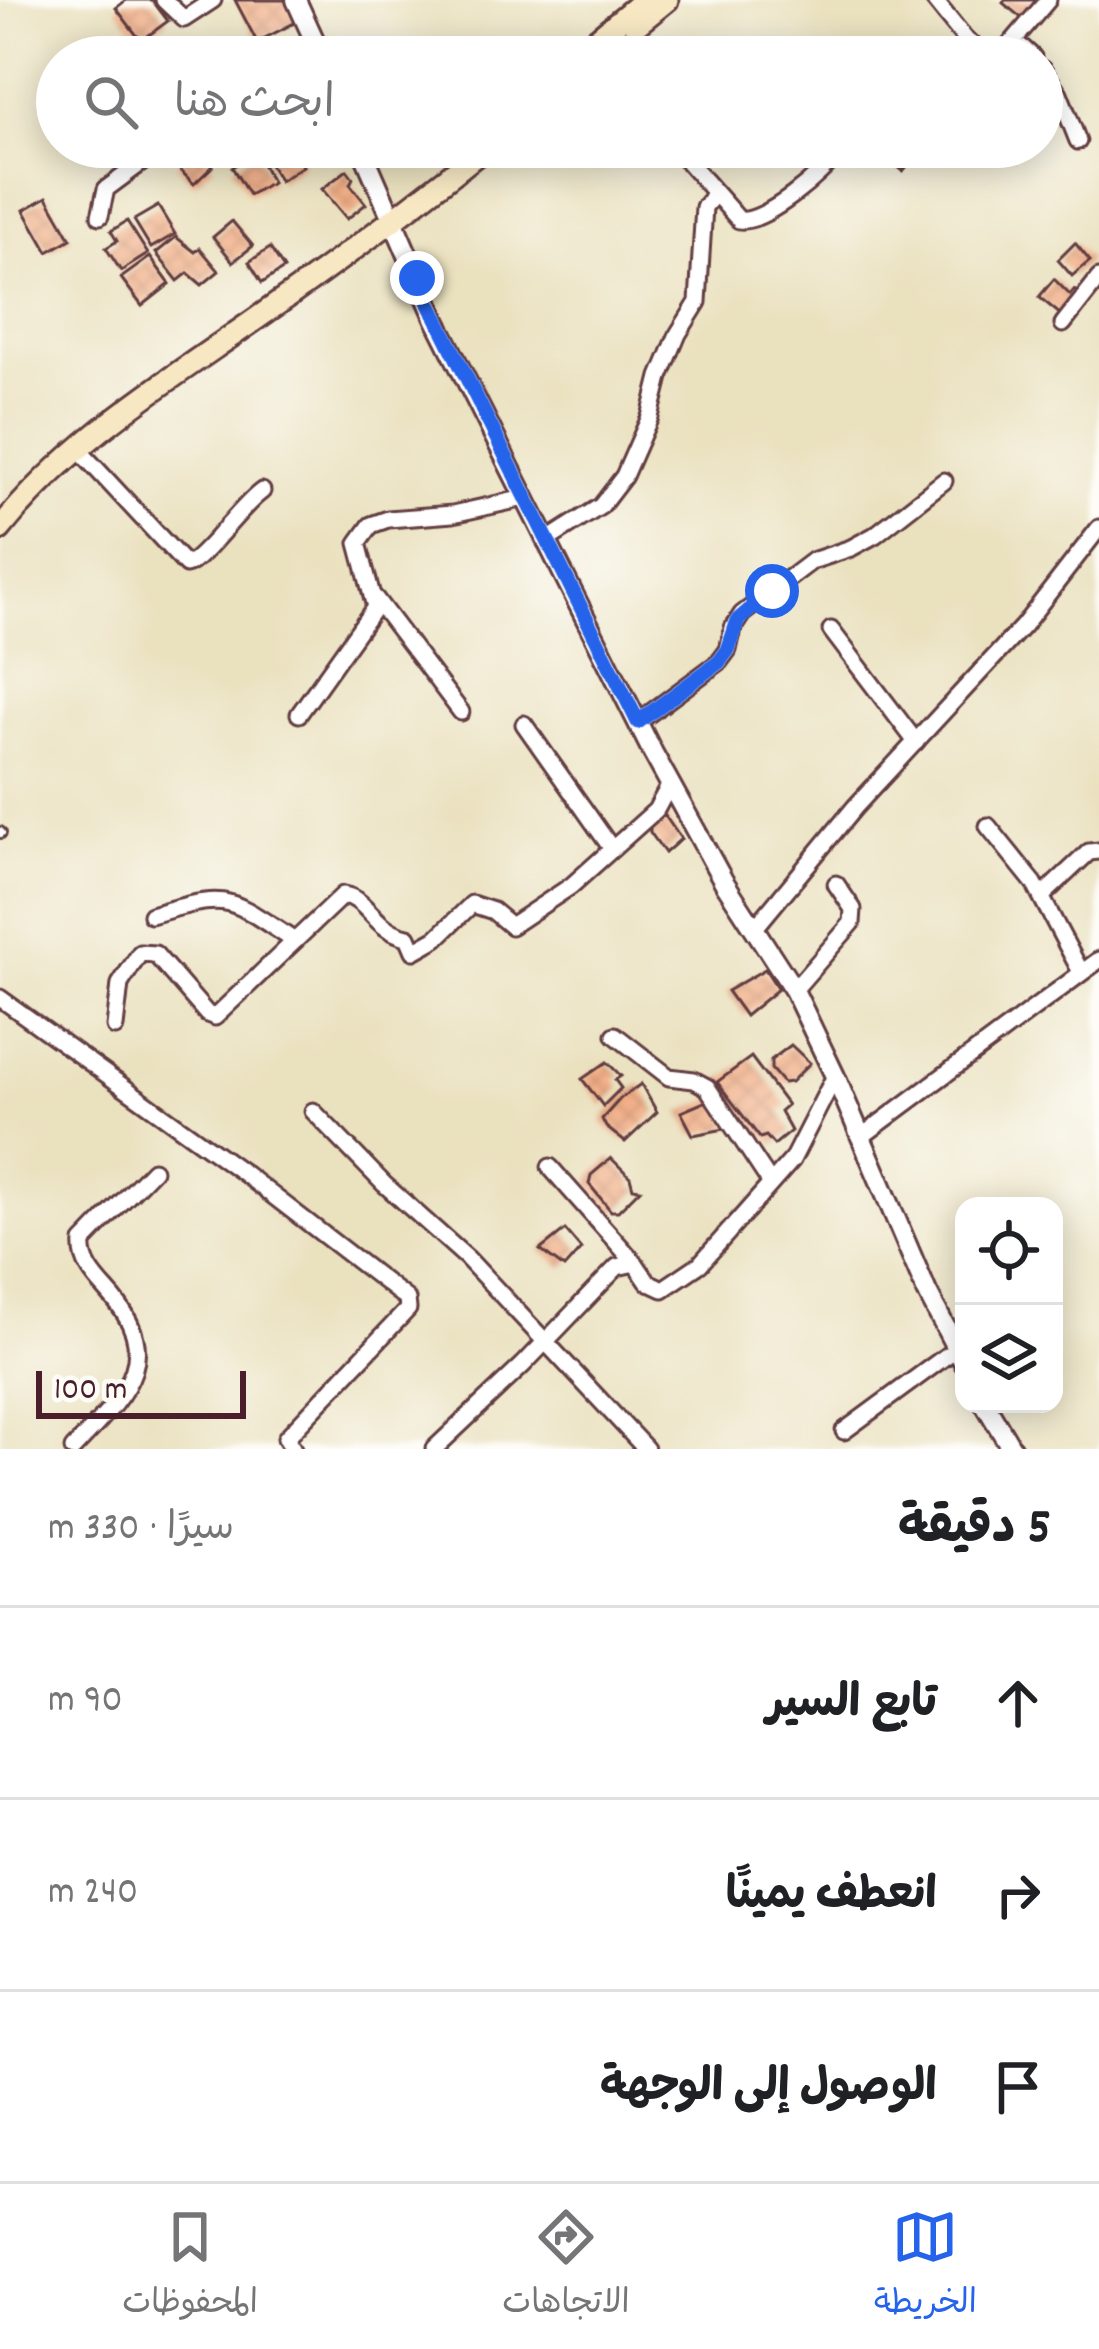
<!DOCTYPE html>
<html lang="ar">
<meta charset="utf-8">
<style>
:root{--surface:#fff;--page:#f6f6f6;--text:#202124;--muted:#757577;--line:#e0e0e0;--accent:#2563eb}
body{margin:0;font-family:Dekko,"Playpen Sans Arabic",sans-serif;background:var(--page);color:var(--text);direction:rtl}
.controls{position:absolute;right:36px;bottom:36px;display:grid;overflow:hidden;border-radius:24px;box-shadow:0 6px 30px #0003}
.controls button{width:108px;height:108px;display:grid;place-items:center;padding:0;border:0;border-bottom:3px solid var(--line);background:var(--surface);color:var(--text);font:60px sans-serif}
.scale{position:absolute;left:36px;bottom:30px;width:210px;box-sizing:border-box;padding-left:12px;border:6px solid #4a1f2b;border-top:0;font-size:33px;line-height:42px;white-space:nowrap;color:#4a1f2b;-webkit-text-stroke:9px #fdfcf7;paint-order:stroke}
.stop{position:absolute;width:36px;height:36px;margin:-27px;border:9px solid #2563eb;border-radius:50%;background:#fff}
.stop.end{background:#2563eb;border-color:#fff;box-shadow:0 3px 12px #0008}
.list{margin:0;padding:0;list-style:none}
h2{display:flex;justify-content:space-between;align-items:center;height:156px;margin:0;padding:0 48px;font-size:51px}
h2 small{font-size:39px;font-weight:400;color:var(--muted)}
.list li{display:grid;grid-template-columns:78px 1fr auto;gap:36px;align-items:center;box-sizing:border-box;height:192px;padding:0 48px;border-top:3px solid var(--line)}
.list b{display:block;font-size:45px;white-space:nowrap}
.list em{font-size:39px;font-style:normal;color:var(--muted)}
.icon{flex:none;width:66px;height:66px;fill:none;stroke:currentColor;stroke-width:2;stroke-linecap:round;stroke-linejoin:round}
.map{position:relative;flex:none;width:1099px;height:1449px;overflow:hidden;direction:ltr}
.search{position:absolute;background:var(--surface);box-shadow:0 6px 30px #0003;left:36px;right:36px;top:36px;height:132px;display:flex;align-items:center;gap:30px;box-sizing:border-box;padding:0 42px;border-radius:66px;color:var(--muted);font-size:45px}
.sheet{height:732px;background:var(--surface)}
nav{display:flex;justify-content:space-around;align-items:center;box-sizing:border-box;height:168px;border-top:3px solid var(--line);background:var(--surface);font-size:33px;color:var(--muted)}
nav a{display:grid;justify-items:center;gap:6px}
nav .on{color:var(--accent)}
.map>svg:first-child{display:block}
.building{fill:url(#building-cross-hatch)}
.lines{fill:none;stroke-linecap:round;stroke-linejoin:round}
.service-casing{stroke:#623c41;stroke-width:14}
.minor-casing{stroke:#623c41;stroke-width:21}
.tertiary-casing{stroke:#623c41;stroke-width:24}
.secondary-casing{stroke:#623c41;stroke-width:27}
.service{stroke:#fff;stroke-width:8}
.minor{stroke:#fff;stroke-width:15}
.tertiary{stroke:#fff;stroke-width:18}
.secondary{stroke:#f7e8c3;stroke-width:21}
.route{stroke:#2563eb;stroke-width:15}
</style>
<div class="map">
<svg width="1099" height="1449" viewBox="0 0 1099 1449">
<defs>
<pattern id="building-cross-hatch" width="8" height="8" patternUnits="userSpaceOnUse" patternTransform="scale(3)"><rect width="8" height="8" fill="#f2af87"/><path d="M0 0l8 8M0 8l8-8" fill="none" stroke="#d19675"/></pattern>
</defs>
<rect width="100%" height="100%" fill="#fdfcf7"/>
<filter id="ink" filterUnits="userSpaceOnUse"><feTurbulence type="fractalNoise" baseFrequency=".00833" numOctaves="2"/><feDisplacementMap in="SourceGraphic" scale="24" xChannelSelector="R" yChannelSelector="G"/><feConvolveMatrix kernelMatrix="1 2 1 2 8 2 1 2 1" color-interpolation-filters="sRGB"/></filter>
<filter id="wash" filterUnits="userSpaceOnUse"><feTurbulence type="fractalNoise" baseFrequency=".004" numOctaves="4" result="noise"/><feDisplacementMap in="SourceGraphic" scale="48" xChannelSelector="R" yChannelSelector="G"/><feGaussianBlur stdDeviation="2.7" result="paint"/><feColorMatrix in="noise" values="0 0 0 0 0 0 0 0 0 0 0 0 0 0 0 0 0 1.4 0 .05"/><feComposite in="paint" operator="in"/></filter>
<g filter="url(#wash)">
<rect width="100%" height="100%" fill="#eae1bf"/>
<g id="blocks">
<g class="building">
<path d="M126,0H152L168,21L141,41L116,8Z"/>
<path d="M235,0H287L298,21L257,42Z"/>
<path d="M1005,0H1040L1024,20L1003,3Z"/>
<path d="M271,147H303L308,155L300,161L303,166L280,181L267,160L276,154Z"/>
<path d="M875,147H923L903,171Z"/>
<path d="M195,148L213,166L194,184L176,166Z"/>
<path d="M256,153L272,182L249,195L232,167Z"/>
<path d="M347,170L353,178L350,184L366,204L347,219L322,189Z"/>
<path d="M47,197L71,239L48,252L24,210Z"/>
<path d="M158,206L175,234L151,248L134,220Z"/>
<path d="M127,221L148,254L121,271L106,248L117,241L111,231Z"/>
<path d="M232,221L253,246L233,262L213,237Z"/>
<path d="M176,237L195,252L200,248L219,271L202,285L188,273L178,281L156,253Z"/>
<path d="M1075,243L1090,261L1072,276L1058,260Z"/>
<path d="M270,248L284,269L262,283L249,262Z"/>
<path d="M150,257L170,284L142,306L121,278Z"/>
<path d="M1054,279L1070,295L1074,290L1081,296L1061,315L1039,297Z"/>
<path d="M663,813L681,839L665,853L650,832V824Z"/>
<path d="M765,969L778,989L745,1016L727,991Z"/>
<path d="M791,1045L810,1063L791,1082L783,1083L771,1069V1060Z"/>
<path d="M751,1057L787,1105L780,1111L791,1131L774,1145L766,1136L760,1138L717,1082Z"/>
<path d="M607,1062L621,1076L615,1080L621,1088L603,1106L582,1079Z"/>
<path d="M641,1084L657,1112L625,1142L606,1127L602,1119L621,1098Z"/>
<path d="M716,1097L730,1128L693,1135L681,1112Z"/>
<path d="M611,1158L630,1177L633,1188L640,1189L618,1211H611L589,1184L591,1175Z"/>
<path d="M565,1230L581,1249L564,1268L540,1250Z"/>
</g>
</g>
</g>
<g filter="url(#ink)">
<use href="#blocks" fill-opacity="0" stroke="#623c41" stroke-width="3"/>
<g class="lines">
<defs>
<path id="service" d="M0,832L1,833"/>
<g id="minor">
<path d="M164,0L184,19L213,0"/>
<path d="M934,0L967,41L982,51L1023,48L1033,57"/>
<path d="M1008,47L1048,0"/>
<path d="M298,57L317,47"/>
<path d="M1042,69L1059,93L1078,141"/>
<path d="M675,147L739,220C764,224 823,174 838,152"/>
<path d="M100,216L106,189L163,147"/>
<path d="M1063,324L1099,278"/>
<path d="M77,448L186,565C202,562 240,506 262,491"/>
<path d="M546,541L601,506L624,476L650,417L660,377L678,334L698,302L704,207L715,194"/>
<path d="M375,598L461,712"/>
<path d="M831,630L916,742"/>
<path d="M299,714L375,607L358,543L371,525L388,519L453,514L525,498"/>
<path d="M638,722L719,662L728,650L733,628L742,614L812,561L851,548L875,535L944,481"/>
<path d="M524,724L612,849"/>
<path d="M988,826L1034,883L1081,972"/>
<path d="M1042,896L1089,852L1099,851"/>
<path d="M151,915C230,892 226,896 293,940"/>
<path d="M755,928L855,807L1023,626L1099,528"/>
<path d="M794,990L852,923L853,909L836,884"/>
<path d="M0,998L245,1174L407,1299L408,1309L286,1438L293,1449"/>
<path d="M115,1027L120,984L140,953L155,954L207,1014L215,1017L343,895C368,898 373,930 408,937L414,951L437,938L472,904L493,911L511,926L571,886L656,810L670,784"/>
<path d="M615,1035L669,1077L694,1080L707,1087L770,1182"/>
<path d="M313,1111L384,1184L467,1258L646,1449"/>
<path d="M861,1137L1099,960"/>
<path d="M550,1167L635,1263"/>
<path d="M844,1431L957,1348"/>
<path d="M73,1449C122,1397 169,1358 107,1291C94,1277 81,1262 83,1242L153,1170"/>
<path d="M434,1449L523,1365L617,1267L635,1263L648,1282L663,1289L700,1264L792,1160L835,1076"/>
</g>
<g id="tertiary">
<path d="M296,0L322,57"/>
<path d="M361,147L436,320L653,753L724,882L794,990L835,1076L927,1292L964,1363"/>
<path d="M985,1404L1012,1449"/>
</g>
<g id="secondary">
<path d="M635,26L667,0"/>
<path d="M575,57L644,0"/>
<path d="M0,529C70,441 165,383 256,319C335,264 412,207 486,147"/>
</g>
</defs>
<use href="#service" class="service-casing"/>
<use href="#minor" class="minor-casing"/>
<use href="#tertiary" class="tertiary-casing"/>
<use href="#secondary" class="secondary-casing"/>
<use href="#service" class="service"/>
<use href="#minor" class="minor"/>
<use href="#tertiary" class="tertiary"/>
<use href="#secondary" class="secondary"/>
</g>
</g>
<g class="lines" filter="url(#ink)">
<path class="route" d="M417,278L638,722L719,662L728,650L738,620L772,591"/>
</g>
</svg>
<div class="controls">
<button><svg class="icon" aria-label="locate" viewBox="0 0 24 24"><circle cx="12" cy="12" r="6"/><path d="M12 2v4M12 18v4M2 12h4M18 12h4"/></svg></button>
<button><svg class="icon" aria-label="layers" viewBox="0 0 24 24"><path d="M12 4l9 5-9 5-9-5zM3 14l9 5 9-5"/></svg></button>
</div>
<div class="scale">100 m</div>
<div class="stop" style="left:772px;top:591px"></div>
<div class="stop end" style="left:417px;top:278px"></div>
<div class="search"><svg class="icon" aria-label="search" viewBox="0 0 24 24"><circle cx="10" cy="10" r="6"/><path d="M15 15l6 6"/></svg>ابحث هنا</div>
</div>
<section class="sheet">
<h2>5 دقيقة<small>سيرًا · 330 m</small></h2>
<ul class="list">
<li><svg class="icon" aria-label="ahead" viewBox="0 0 24 24"><path d="M12 20V5M6 11l6-6 6 6"/></svg><div><b>تابع السير</b></div><em>90 m</em></li>
<li><svg class="icon" aria-label="right" viewBox="0 0 24 24"><path d="M7 20v-9h11M14 6l5 5-5 5"/></svg><div><b>انعطف يمينًا</b></div><em>240 m</em></li>
<li><svg class="icon" aria-label="arrive" viewBox="0 0 24 24"><path d="M6 21V4h12l-3 4 3 4H6"/></svg><div><b>الوصول إلى الوجهة</b></div></li>
</ul>
</section>
<nav>
<a class="on"><svg class="icon" aria-label="map" viewBox="0 0 24 24"><path d="M3 6l6-2 6 2 6-2v14l-6 2-6-2-6 2zM9 4v14M15 6v14"/></svg>الخريطة</a>
<a><svg class="icon" aria-label="directions" viewBox="0 0 24 24"><path d="M12 3l9 9-9 9-9-9zM9 14v-3h6M13 9l2 2-2 2"/></svg>الاتجاهات</a>
<a><svg class="icon" aria-label="saved" viewBox="0 0 24 24"><path d="M7 4h10v16l-5-4-5 4z"/></svg>المحفوظات</a>
</nav>
